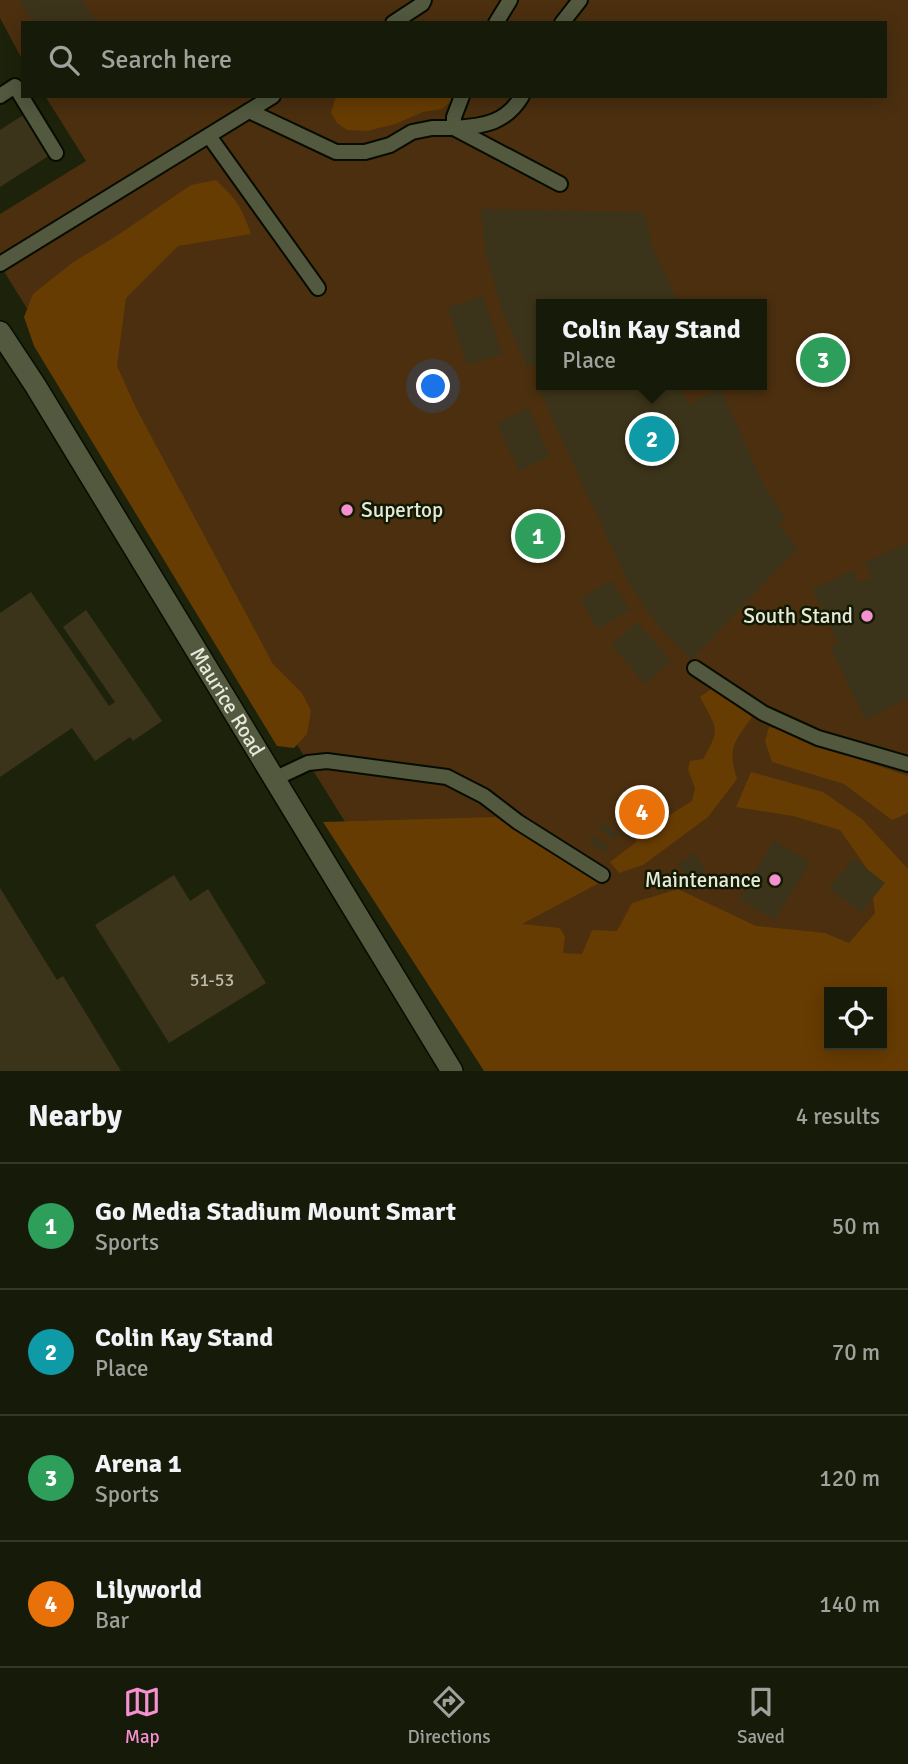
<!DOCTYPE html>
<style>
:root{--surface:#161a08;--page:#1f2312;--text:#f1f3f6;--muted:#9ea19c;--line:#353829;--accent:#f690d0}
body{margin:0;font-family:Signika,sans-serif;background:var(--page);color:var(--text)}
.controls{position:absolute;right:21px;bottom:21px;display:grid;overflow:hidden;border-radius:0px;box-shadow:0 4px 18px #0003}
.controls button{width:63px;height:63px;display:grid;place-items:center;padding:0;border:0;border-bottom:2px solid var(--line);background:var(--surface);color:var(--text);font:35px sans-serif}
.you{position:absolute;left:434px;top:387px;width:24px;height:24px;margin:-18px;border:5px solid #fff;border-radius:50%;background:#1a73e8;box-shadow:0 0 0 10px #1a73e833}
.badge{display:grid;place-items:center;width:46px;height:46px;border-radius:50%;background:var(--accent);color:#fff;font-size:23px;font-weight:700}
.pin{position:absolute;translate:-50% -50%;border:4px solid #fff;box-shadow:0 2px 7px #0006}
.popup{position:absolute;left:536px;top:299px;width:231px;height:91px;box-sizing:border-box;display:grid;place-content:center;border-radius:0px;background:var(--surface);filter:drop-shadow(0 2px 5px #0005);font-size:23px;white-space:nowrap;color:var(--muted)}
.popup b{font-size:26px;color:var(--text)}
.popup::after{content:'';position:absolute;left:50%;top:100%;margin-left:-14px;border:14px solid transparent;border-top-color:var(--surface)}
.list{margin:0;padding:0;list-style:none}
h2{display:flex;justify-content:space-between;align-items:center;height:91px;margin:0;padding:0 28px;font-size:30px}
h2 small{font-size:23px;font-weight:400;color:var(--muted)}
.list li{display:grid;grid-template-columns:46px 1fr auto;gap:21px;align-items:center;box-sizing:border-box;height:126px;padding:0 28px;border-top:2px solid var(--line)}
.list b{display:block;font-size:26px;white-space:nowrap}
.list p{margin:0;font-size:23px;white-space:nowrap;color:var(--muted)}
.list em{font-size:23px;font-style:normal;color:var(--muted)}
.icon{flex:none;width:38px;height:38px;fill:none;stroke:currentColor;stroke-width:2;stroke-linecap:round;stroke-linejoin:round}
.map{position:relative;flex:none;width:908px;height:1071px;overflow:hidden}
.search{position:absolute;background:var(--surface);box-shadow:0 4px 18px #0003;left:21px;right:21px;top:21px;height:77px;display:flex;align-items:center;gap:18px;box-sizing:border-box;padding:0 24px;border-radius:0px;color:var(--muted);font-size:26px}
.sheet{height:595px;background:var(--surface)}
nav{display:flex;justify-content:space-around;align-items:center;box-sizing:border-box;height:98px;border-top:2px solid var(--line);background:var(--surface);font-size:19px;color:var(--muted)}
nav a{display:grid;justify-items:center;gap:4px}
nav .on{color:var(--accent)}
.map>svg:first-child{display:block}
.green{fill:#4b2f0f;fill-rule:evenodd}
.forest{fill:#673c02;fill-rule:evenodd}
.building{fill:#3c341a}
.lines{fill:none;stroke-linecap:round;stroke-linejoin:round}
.lane-casing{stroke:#070c00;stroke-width:18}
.secondary-casing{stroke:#070c00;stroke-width:24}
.lane{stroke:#52593f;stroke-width:14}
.secondary{stroke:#52593f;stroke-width:21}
.poi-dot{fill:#f690d0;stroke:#141902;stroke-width:2.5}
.labels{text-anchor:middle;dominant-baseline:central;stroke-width:5;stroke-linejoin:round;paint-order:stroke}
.number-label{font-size:18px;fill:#bbbcab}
.poi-label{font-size:21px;fill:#e5eadb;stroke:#141902;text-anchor:end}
.street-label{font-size:21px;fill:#e5eadb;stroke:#141902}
</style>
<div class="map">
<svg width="908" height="1071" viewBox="0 0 908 1071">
<rect width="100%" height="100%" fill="#1d220a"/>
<path class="green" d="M0,0H908V987L433,964L0,265V214L86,161L45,96H885V23H23V61L0,18ZM542,304H762V385H542Z"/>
<g class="forest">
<path d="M339,96H455L454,99L442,109L423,112L395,124L367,131L347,130L337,123L331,113L335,99Z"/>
<path d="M216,180C238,201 241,206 251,234L178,246L126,298L117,366L136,408L273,664L302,693L311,711L307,734L294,748L277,746L34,346L24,317L33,294L72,263L118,235L191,185Z"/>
<path d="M712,688L729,697L752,717C734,742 727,748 737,779L708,817L643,865L619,873L610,862L635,843L644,831L692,801L695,788L688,770L690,761L703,759C722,727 716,728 700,697Z"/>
<path d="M769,727L784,730L852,757L908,776V812L906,814L892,820L844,784L772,762L765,741Z"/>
<path d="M751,772L823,792L862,819L908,869V1071H484L323,822L496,817L599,883L522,924L560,928L565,937L563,953L582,954L592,930L617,931L632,903L678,889L756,926L825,933L849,943L875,913L870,873L840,830L793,816L736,807ZM829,992H882V1045H829Z"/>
</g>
<g class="building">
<path d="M19,0H82L97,23H34Z"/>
<path d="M25,114L50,155L0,187V130Z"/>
<path d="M481,209L644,212L653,249L679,304H542V381L533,364L527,367L502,311L485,250Z"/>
<path d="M483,296L502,354L467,365L448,307Z"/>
<path d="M544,385H679L689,404L720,388L764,485L786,519L779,525L798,548L691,660L663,631L644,607L627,580L540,392L546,388Z"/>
<path d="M528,408L550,456L519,471L497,423Z"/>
<path d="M908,543V698L865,719L830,647L838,643L812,589L853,570L860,583L872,577L865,563Z"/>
<path d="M611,580L630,610L598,629L580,599Z"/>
<path d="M31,592L109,706L115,702L63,627L86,610L162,721L133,741L130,737L95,761L72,728L0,777V613Z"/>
<path d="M637,622L671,661L645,684L611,645Z"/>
<path d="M650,790L666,809L634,833L619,814Z"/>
<path d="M602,822L618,833L614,840L598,828Z"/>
<path d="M593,836L609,847L605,853L589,842Z"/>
<path d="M774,840L810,862L775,920L739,899Z"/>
<path d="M693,853L706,869L692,881L678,865Z"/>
<path d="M853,858L885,883L861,913L829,888Z"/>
<path d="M174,875L190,901L208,889L266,983L169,1043L95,925Z"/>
<path d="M0,888L57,980L63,976L121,1071H0Z"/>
</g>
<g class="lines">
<defs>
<g id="lane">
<path d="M393,23L422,4L424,0"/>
<path d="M496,23L510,0"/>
<path d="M562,23L580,0"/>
<path d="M0,96L15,86L56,153"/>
<path d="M249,111L336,152H365L390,145L412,132L432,128H454V117L462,96"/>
<path d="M454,128L560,184"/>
<path d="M456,128C484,126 506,123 522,96"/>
<path d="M209,136L318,288"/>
<path d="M0,264L273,96"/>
<path d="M695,668L763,713L818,738L908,764"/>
<path d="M274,779L308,763L327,761L447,777L484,796L518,822L602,875"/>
</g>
<g id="secondary">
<path id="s1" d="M0,332L35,385L452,1071"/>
</g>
</defs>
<use href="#lane" class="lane-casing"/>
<use href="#secondary" class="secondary-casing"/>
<use href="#lane" class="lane"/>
<use href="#secondary" class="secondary"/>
</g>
<g class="poi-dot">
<circle cx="347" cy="510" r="7"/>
<circle cx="867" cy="616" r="7"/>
<circle cx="775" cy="880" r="7"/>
</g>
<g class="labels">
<g class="number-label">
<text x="212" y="980">51-53</text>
</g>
<g class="poi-label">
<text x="361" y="510" text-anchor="start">Supertop</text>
<text x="853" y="616">South Stand</text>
<text x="761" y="880">Maintenance</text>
</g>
<g class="street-label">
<text stroke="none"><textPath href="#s1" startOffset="434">Maurice Road</textPath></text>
</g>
</g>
</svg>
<div class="controls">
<button><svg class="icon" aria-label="locate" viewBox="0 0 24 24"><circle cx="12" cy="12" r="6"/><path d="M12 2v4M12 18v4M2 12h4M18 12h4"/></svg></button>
</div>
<div class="you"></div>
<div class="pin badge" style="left:538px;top:536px;background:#2e9e5b">1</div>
<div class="pin badge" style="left:652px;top:439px;background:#0f9aa8">2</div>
<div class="popup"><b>Colin Kay Stand</b>Place</div>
<div class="pin badge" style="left:823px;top:360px;background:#2e9e5b">3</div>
<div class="pin badge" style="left:642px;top:812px;background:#e8710a">4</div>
<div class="search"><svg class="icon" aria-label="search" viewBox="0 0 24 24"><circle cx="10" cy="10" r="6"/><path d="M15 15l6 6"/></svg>Search here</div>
</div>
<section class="sheet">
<h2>Nearby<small>4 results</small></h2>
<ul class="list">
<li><span class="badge" style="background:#2e9e5b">1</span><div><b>Go Media Stadium Mount Smart</b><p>Sports</p></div><em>50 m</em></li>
<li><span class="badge" style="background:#0f9aa8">2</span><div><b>Colin Kay Stand</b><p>Place</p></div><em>70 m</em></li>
<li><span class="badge" style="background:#2e9e5b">3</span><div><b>Arena 1</b><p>Sports</p></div><em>120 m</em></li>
<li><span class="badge" style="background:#e8710a">4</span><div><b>Lilyworld</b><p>Bar</p></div><em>140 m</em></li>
</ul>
</section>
<nav>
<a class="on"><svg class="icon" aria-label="map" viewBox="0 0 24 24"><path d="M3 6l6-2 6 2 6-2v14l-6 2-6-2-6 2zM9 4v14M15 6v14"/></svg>Map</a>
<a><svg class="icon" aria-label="directions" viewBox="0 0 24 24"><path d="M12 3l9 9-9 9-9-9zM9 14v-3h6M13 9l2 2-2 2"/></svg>Directions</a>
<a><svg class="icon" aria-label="saved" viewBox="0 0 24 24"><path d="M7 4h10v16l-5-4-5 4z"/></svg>Saved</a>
</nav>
